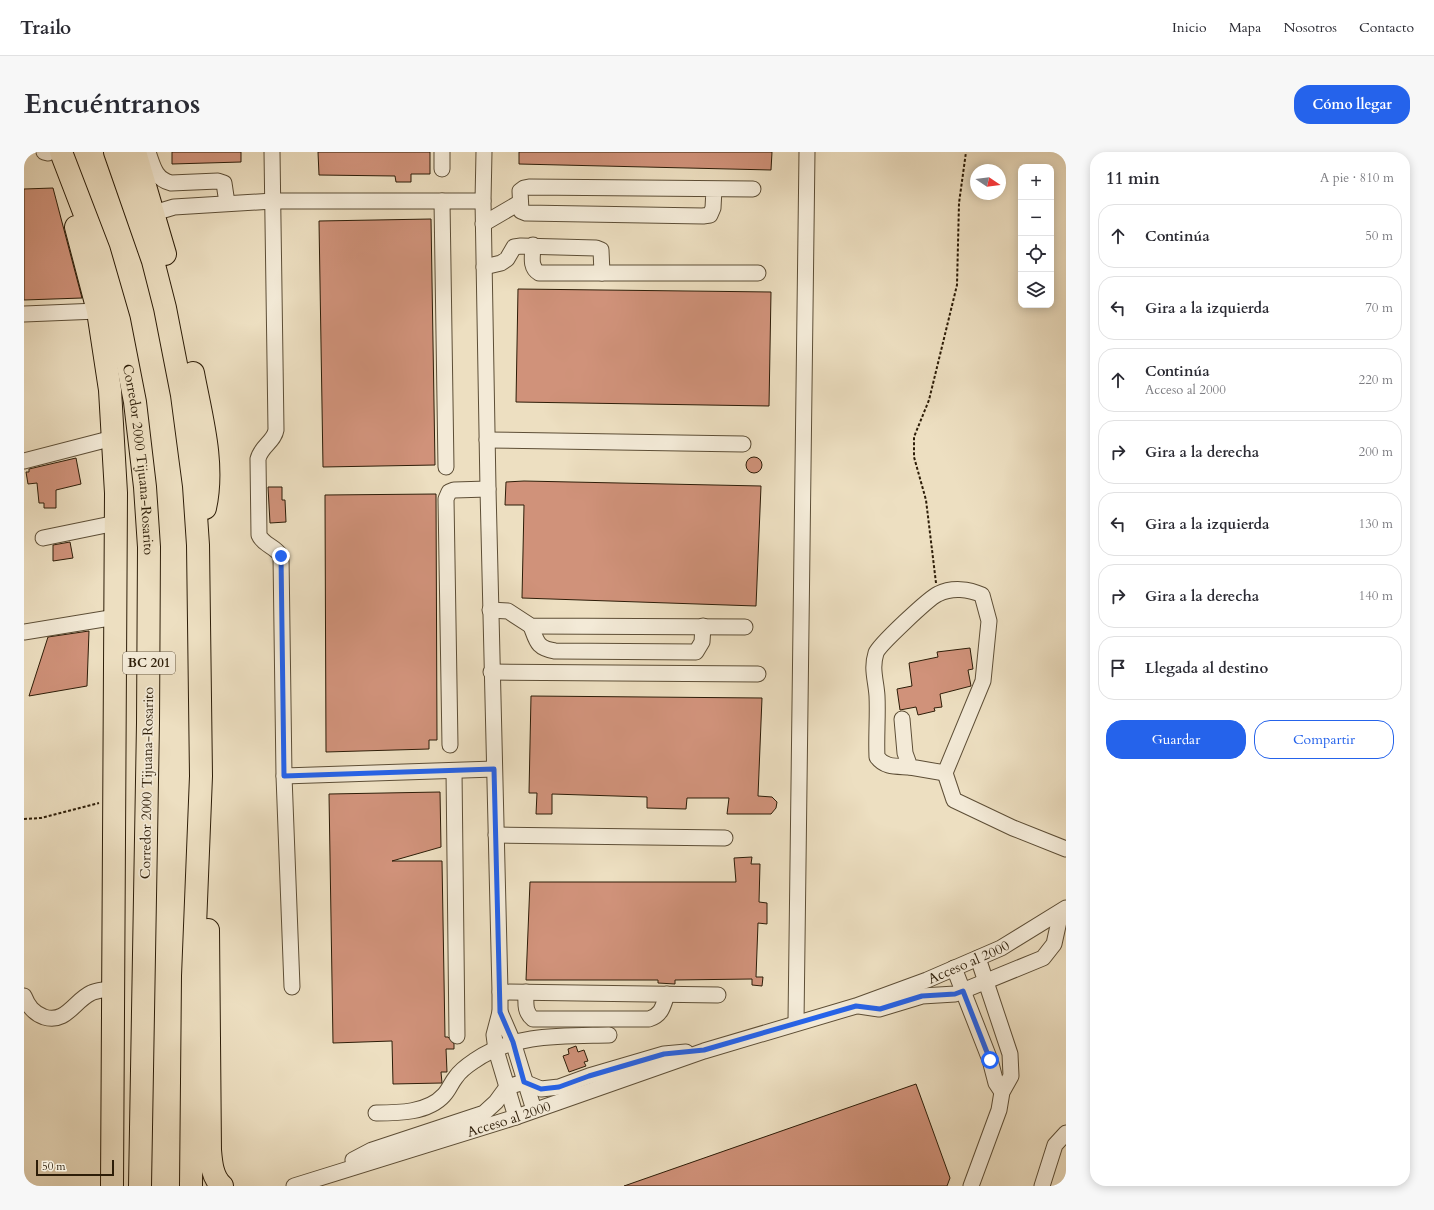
<!DOCTYPE html>
<html lang="es">
<meta charset="utf-8">
<style>
:root{--surface:#fff;--page:#f7f7f7;--text:#2b2b33;--muted:#7c7c81;--line:#e1e1e2;--accent:#2563eb}
body{margin:0;font-family:Cardo,serif;background:var(--page);color:var(--text)}
.controls{position:absolute;right:12px;top:12px;display:grid;overflow:hidden;border-radius:8px;box-shadow:0 2px 10px #0003}
.controls button{width:36px;height:36px;display:grid;place-items:center;padding:0;border:0;border-bottom:1px solid var(--line);background:var(--surface);color:var(--text);font:20px sans-serif}
.compass{position:absolute;left:946px;top:12px;width:36px;height:36px;border-radius:50%;background:var(--surface);box-shadow:0 2px 10px #0003;rotate:103deg}
.scale{position:absolute;left:12px;bottom:10px;width:78px;box-sizing:border-box;padding-left:4px;border:2px solid #2d1d08;border-top:0;font-size:11px;line-height:14px;white-space:nowrap;color:#2d1d08;-webkit-text-stroke:3px #f3ead7;paint-order:stroke}
.stop{position:absolute;width:12px;height:12px;margin:-9px;border:3px solid #2563eb;border-radius:50%;background:#fff}
.stop.end{background:#2563eb;border-color:#fff;box-shadow:0 1px 4px #0008}
.list{margin:0;padding:0;list-style:none}
h2{display:flex;justify-content:space-between;align-items:center;height:52px;margin:0;padding:0 16px;font-size:17px}
h2 small{font-size:13px;font-weight:400;color:var(--muted)}
.list li{display:grid;grid-template-columns:26px 1fr auto;gap:12px;align-items:center;box-sizing:border-box;height:64px;margin:0 8px 8px;padding:0 8px;border:1px solid var(--line);border-radius:16px}
.list b{display:block;font-size:15px;white-space:nowrap}
.list p{margin:0;font-size:13px;white-space:nowrap;color:var(--muted)}
.list em{font-size:13px;font-style:normal;color:var(--muted)}
.actions{display:flex;gap:8px;padding:12px 16px}
.actions a{flex:1;padding:9px 0;border:1px solid var(--accent);border-radius:16px;text-align:center;font-size:14px;color:var(--accent)}
.actions .main{background:var(--accent);color:#fff}
.icon{flex:none;width:22px;height:22px;fill:none;stroke:currentColor;stroke-width:2;stroke-linecap:round;stroke-linejoin:round}
.map{position:relative;flex:none;width:1042px;height:1034px;overflow:hidden;border-radius:16px}
header{display:flex;align-items:center;gap:24px;box-sizing:border-box;height:56px;padding:0 20px;background:var(--surface);border-bottom:1px solid var(--line)}
header strong{font-size:19px}
nav{display:flex;gap:22px;margin-inline-start:auto;font-size:14px}
.intro{display:flex;align-items:center;justify-content:space-between;box-sizing:border-box;height:96px;padding:0 24px}
h1{margin:0;font-size:28px}
.button{padding:10px 18px;border-radius:16px;background:var(--accent);color:#fff;font-size:14px;font-weight:700}
main{display:flex;gap:24px;padding:0 24px}
aside{flex:1;background:var(--surface);border-radius:16px;box-shadow:0 2px 10px #0003}
.map>svg:first-child{display:block}
.building{fill:#d0927a;stroke:#2d1d08}
.lines{fill:none;stroke-linecap:round;stroke-linejoin:round}
.minor-casing{stroke:#5d4e36;stroke-width:17}
.highway-casing{stroke:#2d1d08;stroke-width:24}
.path{stroke:#2d1d08;stroke-width:2;stroke-dasharray:3 2;stroke-linecap:butt}
.minor{stroke:#f3ead7;stroke-width:15}
.highway{stroke:#eddfc1;stroke-width:22}
.route{stroke:#2563eb;stroke-width:5}
.labels{text-anchor:middle;dominant-baseline:central;stroke-width:3.5;stroke-linejoin:round;paint-order:stroke}
.shield{fill:#f3ead7;stroke:#685a46;stroke-width:1}
.shield-label{font-size:13px;font-weight:bold;fill:#2d1d08}
.street-label{font-size:14px;fill:#2d1d08;stroke:#f3ead7}
</style>
<header>
<strong>Trailo</strong>
<nav><a>Inicio</a><a>Mapa</a><a>Nosotros</a><a>Contacto</a></nav>
</header>
<div class="intro"><h1>Encuéntranos</h1><a class="button">Cómo llegar</a></div>
<main>
<div class="map">
<svg width="1042" height="1034" viewBox="0 0 1042 1034">
<rect width="100%" height="100%" fill="#eddfc1"/>
<filter id="stains"><feTurbulence type="fractalNoise" baseFrequency=".005" numOctaves="4"/><feColorMatrix values="0 0 0 0 .2 0 0 0 0 .09 0 0 0 0 .02 0 0 0 .5 -.17"/></filter>
<radialGradient id="worn" r=".72"><stop offset=".6" stop-color="#630" stop-opacity="0"/><stop offset="1" stop-color="#630" stop-opacity=".3"/></radialGradient>
<g class="building">
<path d="M148,0H217V10L148,12Z"/>
<path d="M294,0H406V22H387V30H372L371,24L295,23Z"/>
<path d="M495,0H748L747,18L495,12Z"/>
<path d="M29,36L58,146L0,148V37Z"/>
<path d="M407,67L411,313L299,315L295,69Z"/>
<path d="M494,137L747,140L745,254L492,250Z"/>
<circle cx="730" cy="313" r="8"/>
<path d="M52,306L57,332L32,338V356H20V351H15L13,331L4,332L2,320H5V317Z"/>
<path d="M500,329L737,334L732,454L498,446L500,353H481L482,330Z"/>
<path d="M244,335H258V348H261L262,370L246,371Z"/>
<path d="M412,342L413,588H405V597L302,600L301,343Z"/>
<path d="M46,390L49,406L29,409V393Z"/>
<path d="M65,479L63,534L5,544L24,485Z"/>
<path d="M946,496L949,517L944,518L947,534L916,542L918,555L910,556L911,559L894,563L892,555L876,558L873,537L888,534L885,511L914,505L913,500Z"/>
<path d="M507,544L738,546L734,644L748,645L753,650L752,656L747,662H703L705,646H663L662,657L623,656V645L528,642V662H512L513,641H505Z"/>
<path d="M416,640L417,695L368,709H418L421,885H424L430,892V897H422L423,920H417L418,931L369,932L368,889L309,891L305,642Z"/>
<path d="M728,705L727,712H736L735,750L743,751V772L734,771L732,825H739L738,834L728,833V827L651,828V832L634,831V828H502L506,730H712L710,706Z"/>
<path d="M552,894L554,900L560,898L564,909L560,910L562,914L545,920L539,904L545,902L544,897Z"/>
<path d="M892,932L926,1026L923,1034H600Z"/>
</g>
<g class="lines">
<defs>
<g id="minor">
<path d="M20,0L24,1"/>
<path d="M124,0C129,14 131,27 147,31L194,29L200,31L203,51"/>
<path d="M248,0L252,278C250,290 237,294 234,307L235,383C239,393 251,394 257,404L260,624L268,835"/>
<path d="M418,0V17"/>
<path d="M460,0L459,49L464,337L476,840V860L470,883L472,898L492,965"/>
<path d="M690,37L689,56L686,63L679,64L502,61L497,59L496,39L500,36L505,35L729,37"/>
<path d="M418,49L422,315"/>
<path d="M130,61L150,55L249,49H459"/>
<path d="M459,72L495,51"/>
<path d="M509,93C509,103 505,115 515,121H734"/>
<path d="M460,115L477,111L483,107L490,95L497,94L572,96L577,98L578,121"/>
<path d="M0,162L74,159"/>
<path d="M463,288L719,292"/>
<path d="M0,309L89,286"/>
<path d="M19,386L92,371"/>
<path d="M466,458L484,459L507,474L721,475"/>
<path d="M507,474C513,490 513,496 531,499L672,500L678,490L679,474"/>
<path d="M0,480L92,465"/>
<path d="M467,520L734,522"/>
<path d="M878,567L881,601L886,615L921,621"/>
<path d="M426,593L422,347L425,340L430,338L464,337"/>
<path d="M886,615C873,614 861,616 853,605C852,585 854,564 853,544C852,528 847,517 852,501C855,493 905,446 914,442C928,435 945,437 958,443L965,469L959,529L921,621L930,648L989,676L1042,697"/>
<path d="M430,619L433,884"/>
<path d="M260,624L470,617"/>
<path d="M472,683L701,686"/>
<path d="M930,816L966,908L972,931L978,940"/>
<path d="M476,840L694,843"/>
<path d="M502,840C502,850 500,860 509,867H625C638,863 639,854 643,842"/>
<path d="M0,844C4,854 9,861 20,865C42,872 50,849 67,841C73,838 82,838 88,836"/>
<path d="M835,854L855,857L898,844L931,842L1019,806L1030,792L1037,760"/>
<path d="M476,860L489,890L510,958"/>
<path d="M772,870L783,0"/>
<path d="M352,961C374,961 404,961 420,943C425,938 427,931 432,925C436,919 444,913 450,909C490,881 539,884 585,883"/>
<path d="M329,1008L348,998L460,961L472,950L483,935L500,930L517,937L535,935L565,924L640,902L662,900"/>
<path id="s1" d="M270,1034L492,965L680,899L832,854L903,828L977,796L1042,756"/>
<path d="M947,1034L975,958L978,940L987,924L986,902L954,806"/>
<path d="M1018,1034L1031,993L1042,981"/>
</g>
<g id="highway">
<path id="s2" d="M37,0L75,99L95,168L111,250L121,335L125,395L124,571L116,1034"/>
<path d="M91,0L129,109L141,156L158,243L170,334L174,393L177,624L169,824L167,1034"/>
<path d="M111,0L141,102"/>
<path d="M52,75L74,159L86,238L92,341L88,1034"/>
<path d="M169,221C177,264 191,312 181,356"/>
<path d="M184,778L186,998C187,1010 188,1025 198,1034"/>
</g>
</defs>
<use href="#minor" class="minor-casing"/>
<use href="#highway" class="highway-casing"/>
<g class="path">
<path d="M912,431L902,348L890,305V285L905,248L933,133L935,51L942,0"/>
<path d="M0,667L17,666L75,651"/>
</g>
<use href="#minor" class="minor"/>
<use href="#highway" class="highway"/>
</g>
<g class="lines">
<path class="route" d="M257,404L260,624L470,617L476,860L489,890L500,930L517,937L535,935L565,924L640,902L680,898L832,854L856,857L898,844L931,842L939,839L966,908"/>
</g>
<g class="labels">
<rect class="shield" x="99" y="500" width="52" height="22" rx="3"/>
<g class="shield-label">
<text x="125" y="511">BC 201</text>
</g>
<g class="street-label">
<text stroke="none"><textPath href="#s2" startOffset="319">Corredor 2000 Tijuana-Rosarito</textPath></text>
<text transform="translate(123 631) rotate(-89)">Corredor 2000 Tijuana-Rosarito</text>
<text stroke="none"><textPath href="#s1" startOffset="711">Acceso al 2000</textPath></text>
<text stroke="none"><textPath href="#s1" startOffset="225">Acceso al 2000</textPath></text>
</g>
</g>
<rect width="100%" height="100%" filter="url(#stains)"/>
<rect width="100%" height="100%" fill="url(#worn)"/>
</svg>
<div class="controls">
<button>+</button>
<button>−</button>
<button><svg class="icon" aria-label="locate" viewBox="0 0 24 24"><circle cx="12" cy="12" r="6"/><path d="M12 2v4M12 18v4M2 12h4M18 12h4"/></svg></button>
<button><svg class="icon" aria-label="layers" viewBox="0 0 24 24"><path d="M12 4l9 5-9 5-9-5zM3 14l9 5 9-5"/></svg></button>
</div>
<svg class="compass" viewBox="-18 -18 36 36"><path d="M0-13l5 13h-10z" fill="#e53935"/><path d="M0 13l5-13h-10z" fill="#7c7c81"/></svg>
<div class="scale">50 m</div>
<div class="stop" style="left:966px;top:908px"></div>
<div class="stop end" style="left:257px;top:404px"></div>
</div>
<aside>
<h2>11 min<small>A pie · 810 m</small></h2>
<ul class="list">
<li><svg class="icon" aria-label="ahead" viewBox="0 0 24 24"><path d="M12 20V5M6 11l6-6 6 6"/></svg><div><b>Continúa</b></div><em>50 m</em></li>
<li><svg class="icon" aria-label="left" viewBox="0 0 24 24"><path d="M17 20v-9H6M10 6l-5 5 5 5"/></svg><div><b>Gira a la izquierda</b></div><em>70 m</em></li>
<li><svg class="icon" aria-label="ahead" viewBox="0 0 24 24"><path d="M12 20V5M6 11l6-6 6 6"/></svg><div><b>Continúa</b><p>Acceso al 2000</p></div><em>220 m</em></li>
<li><svg class="icon" aria-label="right" viewBox="0 0 24 24"><path d="M7 20v-9h11M14 6l5 5-5 5"/></svg><div><b>Gira a la derecha</b></div><em>200 m</em></li>
<li><svg class="icon" aria-label="left" viewBox="0 0 24 24"><path d="M17 20v-9H6M10 6l-5 5 5 5"/></svg><div><b>Gira a la izquierda</b></div><em>130 m</em></li>
<li><svg class="icon" aria-label="right" viewBox="0 0 24 24"><path d="M7 20v-9h11M14 6l5 5-5 5"/></svg><div><b>Gira a la derecha</b></div><em>140 m</em></li>
<li><svg class="icon" aria-label="arrive" viewBox="0 0 24 24"><path d="M6 21V4h12l-3 4 3 4H6"/></svg><div><b>Llegada al destino</b></div></li>
</ul>
<div class="actions"><a class="main">Guardar</a><a>Compartir</a></div>
</aside>
</main>
